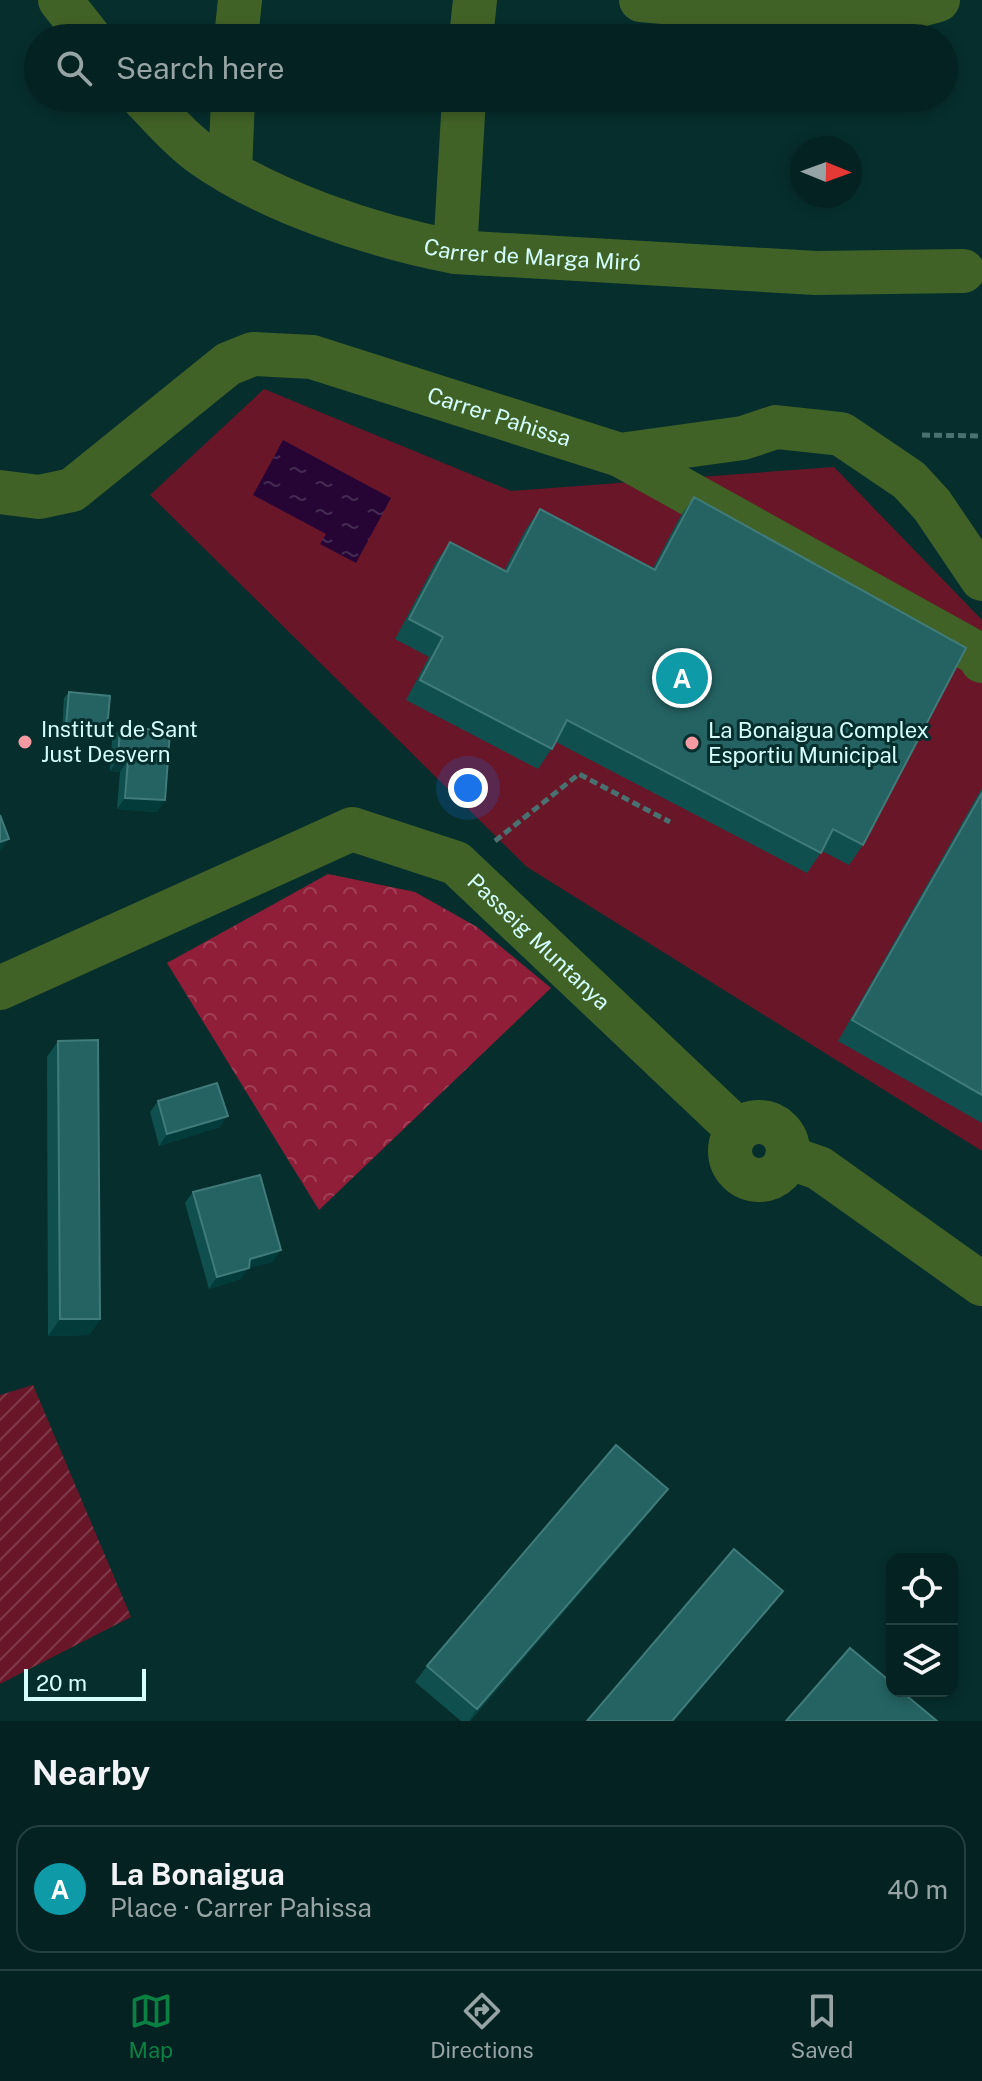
<!DOCTYPE html>
<meta charset="utf-8">
<style>
:root{--surface:#042222;--page:#0d2a2a;--text:#f1f3f6;--muted:#97a4a5;--line:#253f40;--accent:#0b8043}
body{margin:0;font-family:"Public Sans",sans-serif;background:var(--page);color:var(--text)}
.controls{position:absolute;right:24px;bottom:24px;display:grid;overflow:hidden;border-radius:16px;box-shadow:0 4px 12px #0003}
.controls button{width:72px;height:72px;display:grid;place-items:center;padding:0;border:0;border-bottom:2px solid var(--line);background:var(--surface);color:var(--text);font:40px sans-serif}
.compass{position:absolute;left:790px;top:136px;width:72px;height:72px;border-radius:50%;background:var(--surface);box-shadow:0 4px 12px #0003;rotate:91deg}
.scale{position:absolute;left:24px;bottom:20px;width:122px;box-sizing:border-box;padding-left:8px;border:4px solid #d4fefc;border-top:0;font-size:22px;line-height:28px;white-space:nowrap;color:#d4fefc;-webkit-text-stroke:6px #062e2d;paint-order:stroke}
.you{position:absolute;left:468px;top:788px;width:28px;height:28px;margin:-20px;border:6px solid #fff;border-radius:50%;background:#1a73e8;box-shadow:0 0 0 12px #1a73e833}
.badge{display:grid;place-items:center;width:52px;height:52px;border-radius:50%;background:var(--accent);color:#fff;font-size:26px;font-weight:700}
.pin{position:absolute;translate:-50% -50%;border:4px solid #fff;box-shadow:0 2px 8px #0006}
.list{margin:0;padding:0;list-style:none}
h2{display:flex;justify-content:space-between;align-items:center;height:104px;margin:0;padding:0 32px;font-size:34px}
h2 small{font-size:26px;font-weight:400;color:var(--muted)}
.list li{display:grid;grid-template-columns:52px 1fr auto;gap:24px;align-items:center;box-sizing:border-box;height:128px;margin:0 16px 16px;padding:0 16px;border:2px solid var(--line);border-radius:24px}
.list b{display:block;font-size:30px;white-space:nowrap}
.list p{margin:0;font-size:26px;white-space:nowrap;color:var(--muted)}
.list em{font-size:26px;font-style:normal;color:var(--muted)}
.icon{flex:none;width:44px;height:44px;fill:none;stroke:currentColor;stroke-width:2;stroke-linecap:round;stroke-linejoin:round}
.map{position:relative;flex:none;width:982px;height:1721px;overflow:hidden}
.search{position:absolute;background:var(--surface);box-shadow:0 4px 12px #0003;left:24px;right:24px;top:24px;height:88px;display:flex;align-items:center;gap:20px;box-sizing:border-box;padding:0 28px;border-radius:44px;color:var(--muted);font-size:30px}
.sheet{height:248px;background:var(--surface)}
nav{display:flex;justify-content:space-around;align-items:center;box-sizing:border-box;height:112px;border-top:2px solid var(--line);background:var(--surface);font-size:22px;color:var(--muted)}
nav a{display:grid;justify-items:center;gap:4px}
nav .on{color:var(--accent)}
.map>svg:first-child{display:block}
.forest{fill:url(#forest-crowns)}
.garden{fill:url(#garden-furrows)}
.pitch{fill:#6a1629}
.water{fill:url(#water-ripples)}
.lines{fill:none;stroke-linecap:round;stroke-linejoin:round}
.path{stroke:#497170;stroke-width:5;stroke-dasharray:8 4;stroke-linecap:butt}
.minor{stroke:#416227;stroke-width:44}
.wall{fill:#0f504f}
.shaded-wall{fill:#023b3a}
.building{fill:#246362;stroke:#407b7a;stroke-width:2}
.poi-dot{fill:#f49aa3;stroke:#062e2d;stroke-width:3}
.labels{text-anchor:middle;dominant-baseline:central;stroke-width:6;stroke-linejoin:round;paint-order:stroke}
.street-label{font-size:22px;fill:#d4fefc;stroke:#062e2d}
.poi-label{font-size:22px;fill:#d4fefc;stroke:#062e2d;text-anchor:start}
</style>
<div class="map">
<svg width="982" height="1721" viewBox="0 0 982 1721">
<defs>
<pattern id="forest-crowns" width="20" height="18" patternUnits="userSpaceOnUse" patternTransform="scale(2)"><rect width="20" height="18" fill="#911e39"/><path d="M2 6a3 3 0 1 1 6 0M12 15a3 3 0 1 1 6 0" fill="none" stroke="#a04057"/></pattern>
<pattern id="garden-furrows" width="10" height="10" patternUnits="userSpaceOnUse" patternTransform="scale(2)"><rect width="10" height="10" fill="#6a1629"/><path d="M-1 1l2-2M0 10L10 0M9 11l2-2" fill="none" stroke="#7e3949"/></pattern>
<pattern id="water-ripples" width="26" height="14" patternUnits="userSpaceOnUse" patternTransform="scale(2)"><rect width="26" height="14" fill="#260534"/><path d="M2 4q2-2 4 0t4 0M15 11q2-2 4 0t4 0" fill="none" stroke="#452a52"/></pattern>
</defs>
<rect width="100%" height="100%" fill="#062e2d"/>
<path class="forest" d="M328,874L415,892L477,927L551,988L319,1210L167,963Z"/>
<path class="garden" d="M33,1385L131,1617L0,1684V1395Z"/>
<path class="pitch" d="M264,389L511,491L834,467L982,620V1151L527,867L150,495Z"/>
<path class="water" d="M283,440L391,498L356,563L320,544L326,534L253,495Z"/>
<g class="lines">
<g class="path">
<path d="M922,435L982,436"/>
<path d="M495,841L579,774L670,822"/>
</g>
<g class="minor">
<path d="M60,0L90,38"/>
<path d="M641,0C713,7 786,11 858,9C886,8 912,9 938,0"/>
<path d="M236,38L240,0"/>
<path d="M471,38L475,0"/>
<path id="s1" d="M143,98C161,116 179,138 200,153C268,202 373,236 455,252L816,273L963,271"/>
<path d="M230,172L233,98"/>
<path d="M455,252L464,98"/>
<path d="M620,455L980,655L982,661"/>
<path id="s2" d="M0,492L39,497L72,490L228,364L253,354L312,357L620,455L743,438L776,427L841,434L909,480L932,505L982,579"/>
<path id="s3" d="M0,988L352,829L456,863L738,1130"/>
<circle cx="759" cy="1151" r="29"/>
<path d="M787,1157L819,1168L982,1284"/>
</g>
</g>
<g class="wall">
<path d="M694,497L863,845L849,865L822,851L807,873L556,742L538,769L406,700L429,657L395,639L436,562L450,542L504,571L526,529L540,509L653,568L680,517Z"/>
<path d="M69,692L103,735L62,731L64,698Z"/>
<path d="M120,727L165,800L157,812L117,809L120,772L110,771L112,739Z"/>
<path d="M982,788V1123L838,1041Z"/>
<path d="M58,1041L100,1319L89,1335L48,1336L47,1057Z"/>
<path d="M158,1101L220,1127L159,1146L150,1112Z"/>
<path d="M193,1192L273,1262L248,1268L241,1279L209,1289L185,1203Z"/>
<path d="M656,1505L470,1721H461L415,1682L427,1666Z"/>
</g>
<g class="shaded-wall">
<path d="M66,725L107,729L103,735L62,731Z"/>
<path d="M118,759L128,760L120,772L110,771Z"/>
<path d="M125,798L165,800L157,812L117,809Z"/>
<path d="M9,839L0,851V842Z"/>
<path d="M228,1116L220,1127L159,1146L167,1134Z"/>
<path d="M281,1250L273,1262L248,1268L241,1279L209,1289L217,1277L250,1259Z"/>
<path d="M60,1319H100L89,1335L48,1336Z"/>
<path d="M668,1489L656,1505L469,1721L477,1709Z"/>
<path d="M783,1591L771,1607L674,1721H672Z"/>
</g>
<g class="building">
<path d="M694,497L966,648L863,845L833,829L821,853L567,720L552,749L420,680L443,637L409,619L450,542L507,572L540,509L655,570Z"/>
<path d="M69,692L110,696L107,729L66,725Z"/>
<path d="M120,727L170,731L165,800L125,798L128,760L118,759Z"/>
<path d="M982,793V1095L852,1020Z"/>
<path d="M0,815L9,839L0,842Z"/>
<path d="M98,1040L100,1319H60L58,1041Z"/>
<path d="M217,1083L228,1116L167,1134L158,1101Z"/>
<path d="M260,1175L281,1250L250,1259L249,1268L217,1277L193,1192Z"/>
<path d="M616,1445L668,1489L477,1709L427,1666Z"/>
<path d="M734,1549L783,1591L672,1721H587Z"/>
<path d="M850,1648L892,1683V1691H901L937,1721H786Z"/>
</g>
<g class="poi-dot">
<circle cx="25" cy="742" r="8"/>
<circle cx="692" cy="743" r="8"/>
</g>
<g class="labels">
<g class="street-label">
<text stroke="none"><textPath href="#s1" startOffset="432">Carrer de Marga Miró</textPath></text>
<text stroke="none"><textPath href="#s2" startOffset="556">Carrer Pahissa</textPath></text>
<text stroke="none"><textPath href="#s3" startOffset="610">Passeig Muntanya</textPath></text>
</g>
<g class="poi-label">
<text x="41" y="729">Institut de Sant<tspan x="41" dy="25">Just Desvern</tspan></text>
<text x="708" y="730">La Bonaigua Complex<tspan x="708" dy="25">Esportiu Municipal</tspan></text>
</g>
</g>
</svg>
<div class="controls">
<button><svg class="icon" aria-label="locate" viewBox="0 0 24 24"><circle cx="12" cy="12" r="6"/><path d="M12 2v4M12 18v4M2 12h4M18 12h4"/></svg></button>
<button><svg class="icon" aria-label="layers" viewBox="0 0 24 24"><path d="M12 4l9 5-9 5-9-5zM3 14l9 5 9-5"/></svg></button>
</div>
<svg class="compass" viewBox="-18 -18 36 36"><path d="M0-13l5 13h-10z" fill="#e53935"/><path d="M0 13l5-13h-10z" fill="#97a4a5"/></svg>
<div class="scale">20 m</div>
<div class="you"></div>
<div class="pin badge" style="left:682px;top:678px;background:#0f9aa8">A</div>
<div class="search"><svg class="icon" aria-label="search" viewBox="0 0 24 24"><circle cx="10" cy="10" r="6"/><path d="M15 15l6 6"/></svg>Search here</div>
</div>
<section class="sheet">
<h2>Nearby<small></small></h2>
<ul class="list">
<li><span class="badge" style="background:#0f9aa8">A</span><div><b>La Bonaigua</b><p>Place · Carrer Pahissa</p></div><em>40 m</em></li>
</ul>
</section>
<nav>
<a class="on"><svg class="icon" aria-label="map" viewBox="0 0 24 24"><path d="M3 6l6-2 6 2 6-2v14l-6 2-6-2-6 2zM9 4v14M15 6v14"/></svg>Map</a>
<a><svg class="icon" aria-label="directions" viewBox="0 0 24 24"><path d="M12 3l9 9-9 9-9-9zM9 14v-3h6M13 9l2 2-2 2"/></svg>Directions</a>
<a><svg class="icon" aria-label="saved" viewBox="0 0 24 24"><path d="M7 4h10v16l-5-4-5 4z"/></svg>Saved</a>
</nav>
